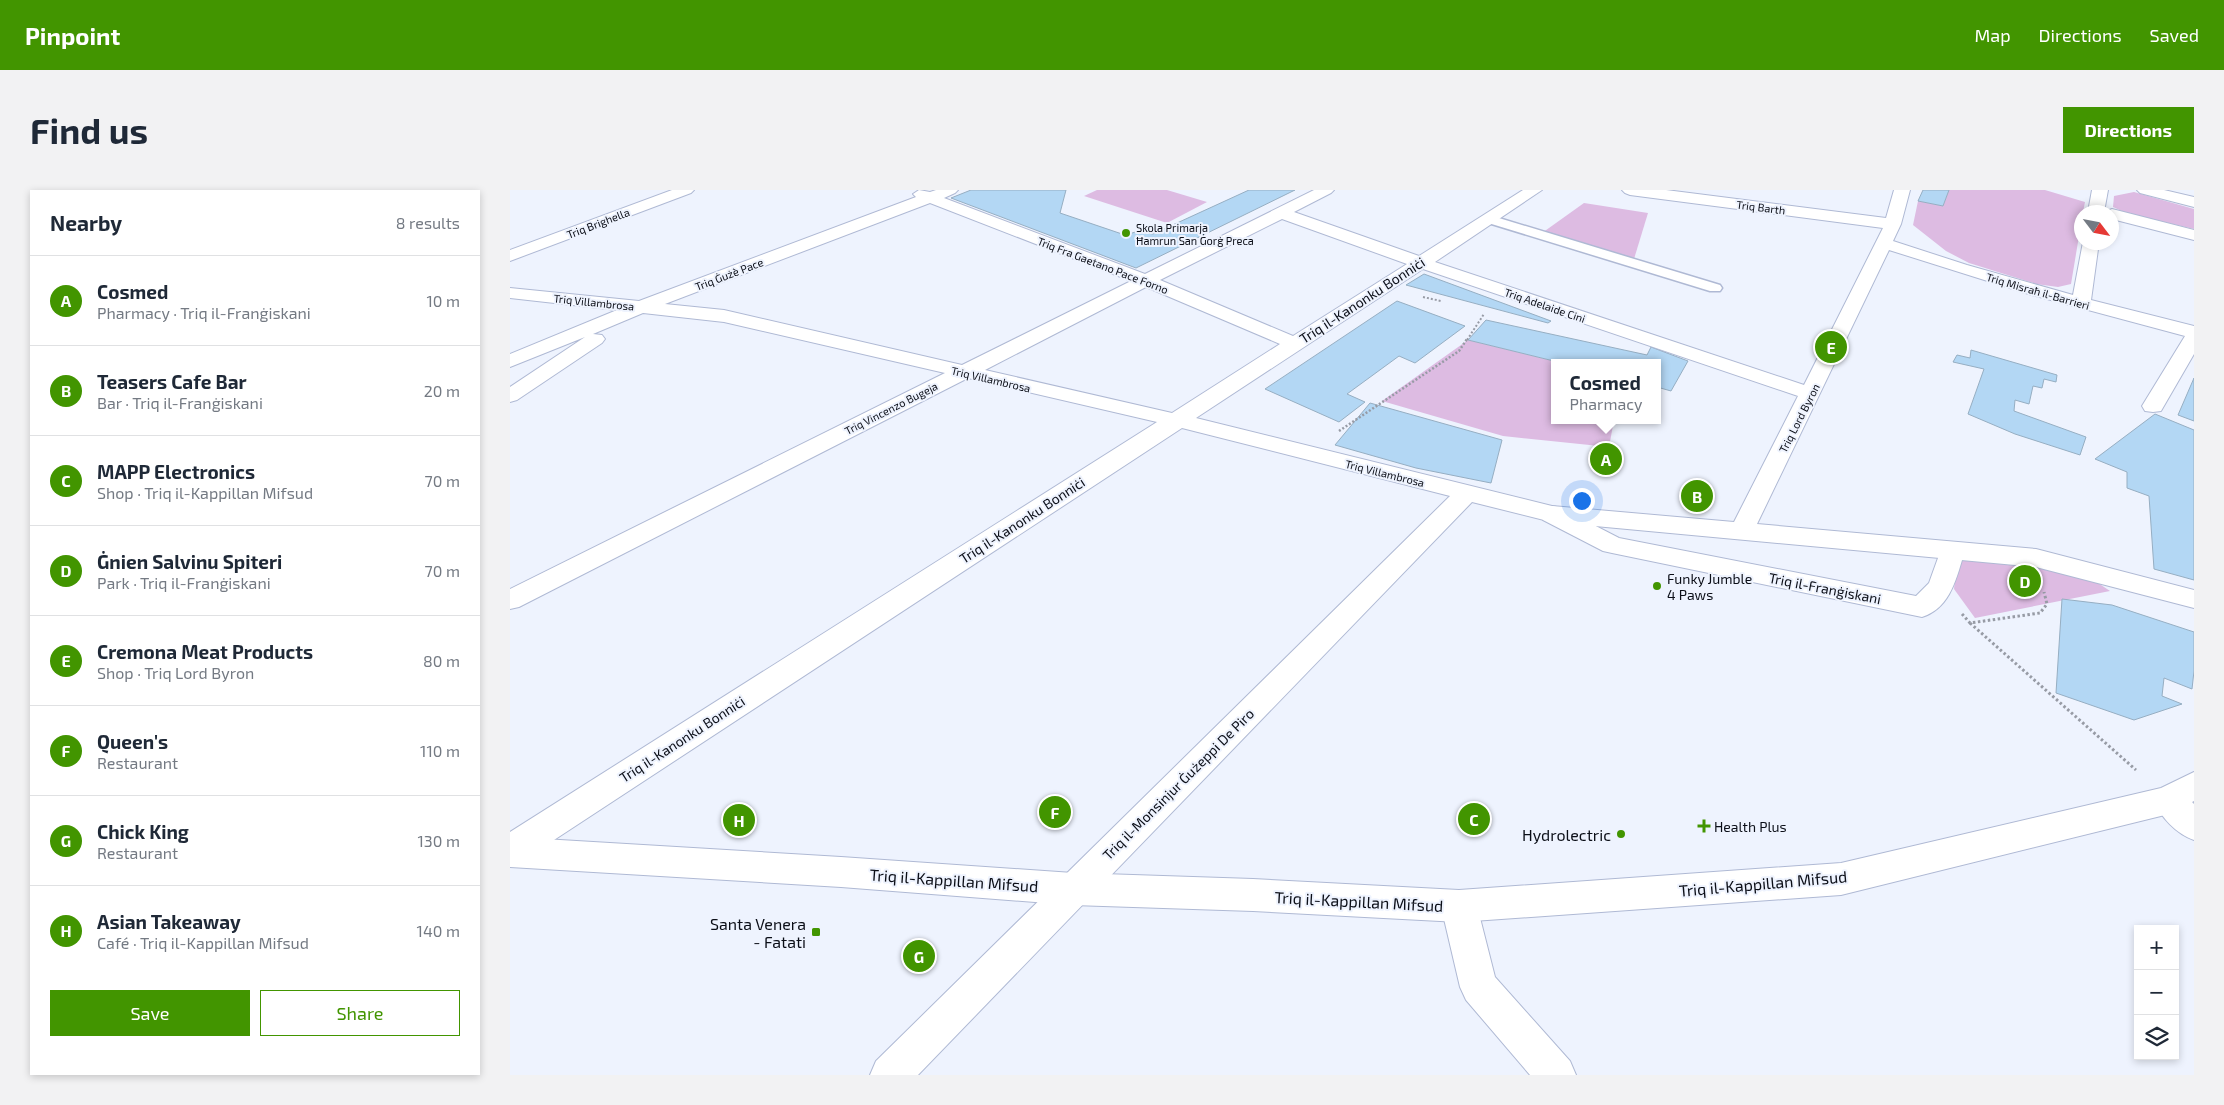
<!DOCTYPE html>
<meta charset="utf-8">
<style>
:root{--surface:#fff;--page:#f2f2f3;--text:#1f2937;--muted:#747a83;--line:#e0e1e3;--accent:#429500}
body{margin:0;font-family:"Exo 2",sans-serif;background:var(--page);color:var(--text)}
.controls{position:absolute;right:15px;bottom:15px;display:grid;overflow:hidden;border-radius:0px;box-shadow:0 2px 8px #0003}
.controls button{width:45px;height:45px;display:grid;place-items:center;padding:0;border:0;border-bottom:1px solid var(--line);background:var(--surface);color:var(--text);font:25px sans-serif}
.compass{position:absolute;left:1564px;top:15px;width:45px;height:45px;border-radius:50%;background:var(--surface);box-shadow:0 2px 8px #0003;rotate:122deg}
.you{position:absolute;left:1071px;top:310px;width:18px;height:18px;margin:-12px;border:4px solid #fff;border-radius:50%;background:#1a73e8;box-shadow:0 0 0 8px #1a73e833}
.badge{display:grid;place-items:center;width:32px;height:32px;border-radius:50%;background:var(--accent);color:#fff;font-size:16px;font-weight:700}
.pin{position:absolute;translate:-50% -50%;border:2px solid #fff;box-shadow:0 1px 5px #0006}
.popup{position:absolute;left:1041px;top:169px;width:110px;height:65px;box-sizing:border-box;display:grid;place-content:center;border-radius:0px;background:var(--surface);filter:drop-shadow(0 1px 4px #0005);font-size:16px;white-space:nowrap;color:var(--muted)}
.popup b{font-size:19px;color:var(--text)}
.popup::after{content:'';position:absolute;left:50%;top:100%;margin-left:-10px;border:10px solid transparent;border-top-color:var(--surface)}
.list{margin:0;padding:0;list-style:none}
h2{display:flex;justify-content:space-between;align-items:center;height:65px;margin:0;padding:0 20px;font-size:21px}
h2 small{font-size:16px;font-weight:400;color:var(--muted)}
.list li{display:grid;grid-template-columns:32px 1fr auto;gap:15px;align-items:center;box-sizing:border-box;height:90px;padding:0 20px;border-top:1px solid var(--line)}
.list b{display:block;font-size:19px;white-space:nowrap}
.list p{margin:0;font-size:16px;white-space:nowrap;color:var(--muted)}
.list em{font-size:16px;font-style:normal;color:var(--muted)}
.actions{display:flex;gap:10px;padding:15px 20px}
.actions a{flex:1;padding:11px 0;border:1px solid var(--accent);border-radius:0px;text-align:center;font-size:18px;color:var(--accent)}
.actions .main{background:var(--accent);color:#fff}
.icon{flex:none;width:28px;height:28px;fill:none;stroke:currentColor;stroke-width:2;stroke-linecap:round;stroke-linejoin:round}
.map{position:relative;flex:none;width:1684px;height:885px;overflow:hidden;border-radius:0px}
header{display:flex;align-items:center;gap:30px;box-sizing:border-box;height:70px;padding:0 25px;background:var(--accent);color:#fff}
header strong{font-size:24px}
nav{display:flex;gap:28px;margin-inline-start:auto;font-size:18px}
.intro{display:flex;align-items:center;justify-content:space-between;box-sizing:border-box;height:120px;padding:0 30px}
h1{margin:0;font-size:35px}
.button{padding:12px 22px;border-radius:0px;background:var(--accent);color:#fff;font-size:18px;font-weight:700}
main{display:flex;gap:30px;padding:0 30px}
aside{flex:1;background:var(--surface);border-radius:0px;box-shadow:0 2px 8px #0003}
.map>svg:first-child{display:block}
.green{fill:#ddbbe2}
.building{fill:#b3d7f4;stroke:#96aec2}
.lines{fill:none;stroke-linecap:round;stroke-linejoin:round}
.service-casing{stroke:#afb9d4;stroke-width:3}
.pedestrian-casing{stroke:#afb9d4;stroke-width:2}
.minor-casing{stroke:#afb9d4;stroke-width:2}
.tertiary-casing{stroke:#afb9d4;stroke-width:2}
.path-far2{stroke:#979ba5;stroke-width:2;stroke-dasharray:2 2;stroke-linecap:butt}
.path-far1{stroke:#979ba5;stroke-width:2.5;stroke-dasharray:2 2;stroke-linecap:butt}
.path{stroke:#979ba5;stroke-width:3;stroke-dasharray:2.5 2.5;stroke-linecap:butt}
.service{fill:#fff;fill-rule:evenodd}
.pedestrian{fill:#fff;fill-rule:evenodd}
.minor{fill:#fff;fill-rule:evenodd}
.tertiary{fill:#fff;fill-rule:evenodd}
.poi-dot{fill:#429500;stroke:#eef3fe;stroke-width:2}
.labels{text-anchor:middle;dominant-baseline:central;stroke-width:4;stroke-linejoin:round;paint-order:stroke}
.far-street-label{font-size:11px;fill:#0b0e17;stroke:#eef3fe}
.far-poi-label{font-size:11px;fill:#0b0e17;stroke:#eef3fe;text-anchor:start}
.street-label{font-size:14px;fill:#0b0e17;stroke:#eef3fe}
.poi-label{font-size:14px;fill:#0b0e17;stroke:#eef3fe;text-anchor:start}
.near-poi-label{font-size:16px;fill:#0b0e17;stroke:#eef3fe;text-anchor:end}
.near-street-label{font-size:16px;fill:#0b0e17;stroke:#eef3fe}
</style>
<header>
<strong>Pinpoint</strong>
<nav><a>Map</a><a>Directions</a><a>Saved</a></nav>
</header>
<div class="intro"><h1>Find us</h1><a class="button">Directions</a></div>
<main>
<aside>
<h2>Nearby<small>8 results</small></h2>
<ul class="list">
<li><span class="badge">A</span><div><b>Cosmed</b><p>Pharmacy · Triq il-Franġiskani</p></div><em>10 m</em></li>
<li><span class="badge">B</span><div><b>Teasers Cafe Bar</b><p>Bar · Triq il-Franġiskani</p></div><em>20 m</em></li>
<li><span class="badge">C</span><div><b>MAPP Electronics</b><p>Shop · Triq il-Kappillan Mifsud</p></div><em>70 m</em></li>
<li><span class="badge">D</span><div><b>Ġnien Salvinu Spiteri</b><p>Park · Triq il-Franġiskani</p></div><em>70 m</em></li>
<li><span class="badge">E</span><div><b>Cremona Meat Products</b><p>Shop · Triq Lord Byron</p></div><em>80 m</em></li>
<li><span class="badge">F</span><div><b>Queen's</b><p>Restaurant</p></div><em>110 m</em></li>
<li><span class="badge">G</span><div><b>Chick King</b><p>Restaurant</p></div><em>130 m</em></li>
<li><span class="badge">H</span><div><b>Asian Takeaway</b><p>Café · Triq il-Kappillan Mifsud</p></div><em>140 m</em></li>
</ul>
<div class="actions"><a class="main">Save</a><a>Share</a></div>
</aside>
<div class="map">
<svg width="1684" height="885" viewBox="0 0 1684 885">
<rect width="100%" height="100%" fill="#eef3fe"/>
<g class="green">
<path d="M587,0H657L697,12L657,33L574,6Z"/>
<path d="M1439,0H1535L1575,12L1573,22H1572L1571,34L1561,94L1548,97L1526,94L1459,73L1436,61L1403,35L1408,11L1433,16Z"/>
<path d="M1624,2L1684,19V39L1616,23L1603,17L1604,6Z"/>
<path d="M1074,13L1138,23L1124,69L1032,43Z"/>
<path d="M958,150L1052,173H1045V230H1104L1099,257L993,246L872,211Z"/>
<path d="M1447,367L1573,383L1600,401L1465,428L1444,399Z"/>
</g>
<g class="building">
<path d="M461,0H556L550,23L615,45L629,41L643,44L739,0H785L626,78L441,8Z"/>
<path d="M1413,0H1439L1433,16L1408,11Z"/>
<path d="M914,84L1041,131L1038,133L896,95Z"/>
<path d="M887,111L955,136L905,173L889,166L837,204L855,212L829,232L755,199Z"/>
<path d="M976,130L1137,165L1141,157L1178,171L1161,201L1147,197V173H1052L958,150Z"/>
<path d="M1461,160L1547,185L1546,192L1534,189L1532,198L1523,196L1519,214L1505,210L1504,221L1576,247L1570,265L1505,244L1458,224L1474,179L1443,172L1447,165L1460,168Z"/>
<path d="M1684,188V231L1668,225Z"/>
<path d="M860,213L992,250L981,293L906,278L825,255Z"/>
<path d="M1645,224L1684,240V390L1644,379L1639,306L1617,298V282L1585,269Z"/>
<path d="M1552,409L1602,415L1684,442V481L1682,499L1654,488L1652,506L1672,514L1624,530L1546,503Z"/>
</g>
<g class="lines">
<defs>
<path id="service" d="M979,25L1210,95L1212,98L1210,101H1200L975,32L973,29L975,26Z"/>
<path id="pedestrian" d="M1042,316L1051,318L1109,348L1406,406L1419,393L1433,354L1442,352L1451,354L1455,360C1447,386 1441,418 1412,427L1102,363L1093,361L1033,330L1030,324L1033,318Z"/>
<g id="minor">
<path d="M162,0H184L181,3L0,71V60Z"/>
<path d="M409,0L420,2L426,0H448L445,3L434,8L635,84L804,0H824L821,3L784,22L909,66L1013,0H1032L925,72L1294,195L1373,38L1120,5L1115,3L1112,0H1156L1376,28L1384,0H1400L1391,34L1383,51L1457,75L1563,105L1573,52H1589L1581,110L1684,136V164L1651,221L1643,222L1635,221L1632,216L1675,146L1522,105L1379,60L1247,334L1526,359L1684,400V418L1526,377L1042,332L962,312L408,885H360L366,871L940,306L672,238L12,671L0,675V642L647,232L458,188L9,417L0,419V399L435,183L214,132L133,123L83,144L92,145L95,149L92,153L7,210L0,212V197L75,147L0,177V164L107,120L0,108V98L129,111L406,7L403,4ZM420,13L621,91L452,175L214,120L155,114ZM772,29L897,74L783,146L650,90ZM913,79L1288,206L1224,332L1042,316L686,228ZM636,97L770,154L662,223L475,180Z"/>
<path d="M1582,0H1598L1594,22H1578Z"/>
<path d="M1627,0H1654L1684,7V17L1630,3Z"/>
<path d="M1602,19L1684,40V50L1602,29V22H1595Z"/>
<path d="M1659,596L1670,600L1684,614V650C1666,644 1651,627 1643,610L1648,600Z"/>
<path d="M949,700L961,704L967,716L985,787L1060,871L1066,885H1020L956,810L950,797L931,716L937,704Z"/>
</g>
<path id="tertiary" d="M1684,582V611L1659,624L1331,705L949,732L743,721L563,715L331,697L0,677V647L331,667L563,683L743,689L949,700L1331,673L1651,598Z"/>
</defs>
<use href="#service" class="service-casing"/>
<use href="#pedestrian" class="pedestrian-casing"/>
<use href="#minor" class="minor-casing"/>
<use href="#tertiary" class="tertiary-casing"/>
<g class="path-far2">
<path d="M913,107L931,111"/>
<path d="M957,150L974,124"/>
</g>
<path class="path-far1" d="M829,241L949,161L957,149"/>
<g class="path">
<path d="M1452,424L1460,433L1530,423L1537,414L1534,402"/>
<path d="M1460,433L1626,580"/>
</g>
<use href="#service" class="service"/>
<use href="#pedestrian" class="pedestrian"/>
<use href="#minor" class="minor"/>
<use href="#tertiary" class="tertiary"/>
</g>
<g class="poi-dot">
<circle cx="616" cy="43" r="5"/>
<circle cx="1147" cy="396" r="5"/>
<path d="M1191.5 628.5h5v5h5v5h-5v5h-5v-5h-5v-5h5z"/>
<circle cx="1111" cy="644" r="5"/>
<rect x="301" y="737" width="10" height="10" rx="2.5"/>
</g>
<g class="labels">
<g class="far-street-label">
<text transform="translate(1251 17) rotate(7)">Triq Barth</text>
<text transform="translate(88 33) rotate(-21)">Triq Brighella</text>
<text transform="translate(593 75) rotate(21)">Triq Fra Gaetano Pace Forno</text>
<text transform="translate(219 84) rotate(-21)">Triq Ġużè Pace</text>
<text transform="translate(1528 101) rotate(16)">Triq Misraħ il-Barrieri</text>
<text transform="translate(84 112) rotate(6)">Triq Villambrosa</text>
<text transform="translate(1035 115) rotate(19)">Triq Adelaide Cini</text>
<text transform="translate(481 189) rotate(13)">Triq Villambrosa</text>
<text transform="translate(381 218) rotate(-27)">Triq Vincenzo Bugeja</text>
<text transform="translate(1289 228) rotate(-63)">Triq Lord Byron</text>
<text transform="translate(875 283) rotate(14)">Triq Villambrosa</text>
</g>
<g class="far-poi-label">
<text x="626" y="37">Skola Primarja<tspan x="626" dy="13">Ħamrun San Ġorġ Preca</tspan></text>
</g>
<g class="street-label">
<text transform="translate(852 110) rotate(-33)">Triq il-Kanonku Bonniċi</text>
<text transform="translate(512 330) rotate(-33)">Triq il-Kanonku Bonniċi</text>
<text transform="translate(1315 398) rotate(11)">Triq il-Franġiskani</text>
<text transform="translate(172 549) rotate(-33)">Triq il-Kanonku Bonniċi</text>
<text transform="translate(668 594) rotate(-45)">Triq il-Monsinjur Ġużeppi De Piro</text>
</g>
<g class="poi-label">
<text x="1157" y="388">Funky Jumble<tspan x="1157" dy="16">4 Paws</tspan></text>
<text x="1204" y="636">Health Plus</text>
</g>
<g class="near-poi-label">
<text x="1101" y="644">Hydrolectric</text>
<text x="296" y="733">Santa Venera<tspan x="296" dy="18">- Fatati</tspan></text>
</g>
<g class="near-street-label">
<text transform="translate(444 690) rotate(4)">Triq il-Kappillan Mifsud</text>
<text transform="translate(1253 693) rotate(-5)">Triq il-Kappillan Mifsud</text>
<text transform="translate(849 711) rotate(3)">Triq il-Kappillan Mifsud</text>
</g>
</g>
</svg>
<div class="controls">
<button>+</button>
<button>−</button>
<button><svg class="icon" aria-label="layers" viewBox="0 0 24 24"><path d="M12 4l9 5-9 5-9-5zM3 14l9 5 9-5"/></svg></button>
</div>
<svg class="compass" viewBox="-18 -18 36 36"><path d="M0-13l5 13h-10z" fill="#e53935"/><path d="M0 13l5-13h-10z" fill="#747a83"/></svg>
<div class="you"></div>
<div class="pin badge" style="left:1096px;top:269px">A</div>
<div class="popup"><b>Cosmed</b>Pharmacy</div>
<div class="pin badge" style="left:1187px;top:306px">B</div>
<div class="pin badge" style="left:964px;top:629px">C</div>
<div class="pin badge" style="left:1515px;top:391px">D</div>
<div class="pin badge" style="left:1321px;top:157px">E</div>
<div class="pin badge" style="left:545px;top:622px">F</div>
<div class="pin badge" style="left:409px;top:766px">G</div>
<div class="pin badge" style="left:229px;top:630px">H</div>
</div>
</main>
